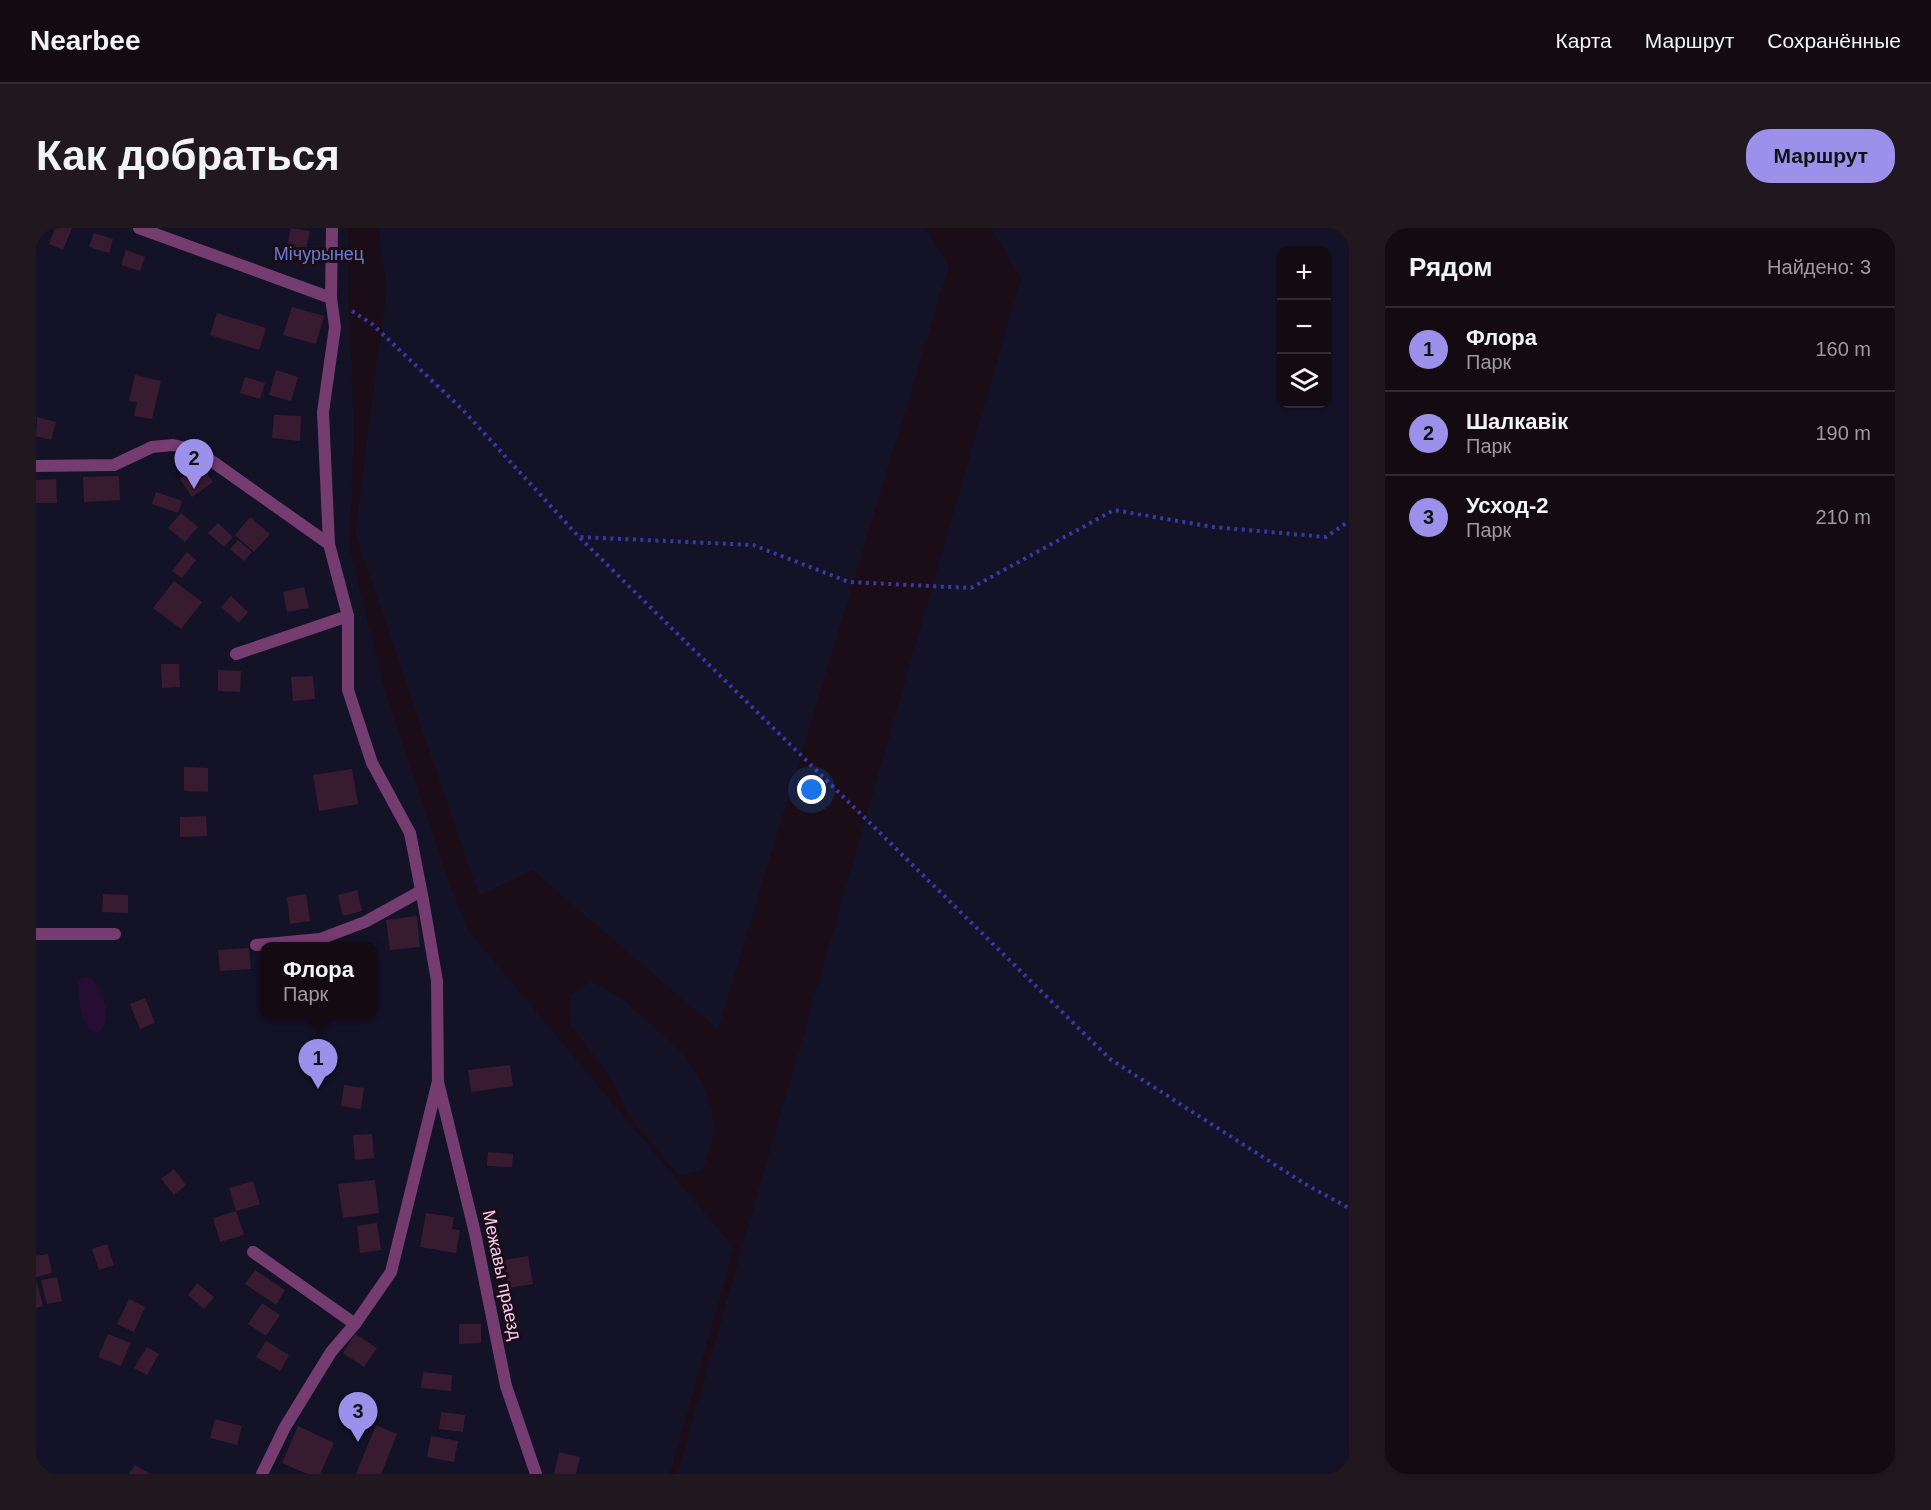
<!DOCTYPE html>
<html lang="ru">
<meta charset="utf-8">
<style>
:root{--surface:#140a11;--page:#21181f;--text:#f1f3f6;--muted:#9d9a9f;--line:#332b31;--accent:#9d90ea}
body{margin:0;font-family:Helvetica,sans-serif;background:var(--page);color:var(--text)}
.controls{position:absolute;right:18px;top:18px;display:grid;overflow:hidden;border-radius:12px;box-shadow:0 2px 4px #0004}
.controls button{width:54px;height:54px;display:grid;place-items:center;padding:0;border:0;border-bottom:2px solid var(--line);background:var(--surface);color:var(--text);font:30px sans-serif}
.you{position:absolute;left:776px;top:562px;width:21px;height:21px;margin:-15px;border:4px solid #fff;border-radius:50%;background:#1a73e8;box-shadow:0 0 0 9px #1a73e833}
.badge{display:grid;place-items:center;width:39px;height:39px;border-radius:50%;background:var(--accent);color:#111;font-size:20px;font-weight:700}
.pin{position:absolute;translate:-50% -50px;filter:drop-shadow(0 2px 3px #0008)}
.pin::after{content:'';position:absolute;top:32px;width:21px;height:18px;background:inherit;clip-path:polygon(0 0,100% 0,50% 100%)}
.popup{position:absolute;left:224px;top:714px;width:117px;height:78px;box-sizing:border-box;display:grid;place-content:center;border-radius:12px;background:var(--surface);filter:drop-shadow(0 2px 4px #0005);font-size:20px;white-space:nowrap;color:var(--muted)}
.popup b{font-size:22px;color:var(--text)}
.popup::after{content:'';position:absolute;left:50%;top:100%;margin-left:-12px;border:12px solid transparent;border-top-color:var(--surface)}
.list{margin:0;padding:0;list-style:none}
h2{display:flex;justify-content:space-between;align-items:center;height:78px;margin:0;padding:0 24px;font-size:26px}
h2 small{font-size:20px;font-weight:400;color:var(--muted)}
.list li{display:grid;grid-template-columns:39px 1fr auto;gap:18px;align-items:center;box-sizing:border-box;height:84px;padding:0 24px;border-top:2px solid var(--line)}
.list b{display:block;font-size:22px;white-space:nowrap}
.list p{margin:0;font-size:20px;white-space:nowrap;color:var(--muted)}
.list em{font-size:20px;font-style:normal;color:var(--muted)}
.icon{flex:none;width:33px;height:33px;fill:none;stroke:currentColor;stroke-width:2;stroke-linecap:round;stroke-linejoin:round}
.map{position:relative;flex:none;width:1313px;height:1246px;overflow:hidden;border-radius:24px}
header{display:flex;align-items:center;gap:36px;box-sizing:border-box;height:84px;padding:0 30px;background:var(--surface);border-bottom:2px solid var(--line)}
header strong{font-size:28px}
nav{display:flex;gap:33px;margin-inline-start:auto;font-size:21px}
.intro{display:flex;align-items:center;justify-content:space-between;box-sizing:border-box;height:144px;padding:0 36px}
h1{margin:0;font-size:42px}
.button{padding:15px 27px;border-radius:24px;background:var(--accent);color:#111;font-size:21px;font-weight:700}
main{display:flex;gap:36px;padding:0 36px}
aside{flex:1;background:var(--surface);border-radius:24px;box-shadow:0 2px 4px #0004}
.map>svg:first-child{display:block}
.green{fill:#131227;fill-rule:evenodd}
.water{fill:#280d33}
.building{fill:#391b31}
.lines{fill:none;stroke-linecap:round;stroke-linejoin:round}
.path{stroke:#3838a1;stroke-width:4;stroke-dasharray:3 4.5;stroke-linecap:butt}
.service{stroke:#753c6f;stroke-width:12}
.labels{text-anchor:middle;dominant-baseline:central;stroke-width:6;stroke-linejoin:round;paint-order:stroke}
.park-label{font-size:18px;fill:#687cd3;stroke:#1a0d17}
.street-label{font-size:18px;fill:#facbf1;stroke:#1a0d17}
</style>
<header>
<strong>Nearbee</strong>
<nav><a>Карта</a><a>Маршрут</a><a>Сохранённые</a></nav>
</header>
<div class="intro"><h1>Как добраться</h1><a class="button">Маршрут</a></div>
<main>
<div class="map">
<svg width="1313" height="1246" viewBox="0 0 1313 1246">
<rect width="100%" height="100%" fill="#1a0d17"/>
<g class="green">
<path d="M0,0H312V64L318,203L313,319L347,456L403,625L431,701L698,1020L634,1246H0ZM228,718H336V788H228Z"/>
<path d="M342,0H889L913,38L682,802L496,642L443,668L319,306L351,59Z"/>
<path d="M954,0H1313V1246H641L985,50ZM1246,22H1290V176H1246Z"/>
<path d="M555,753L587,771L647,826L670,862L680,901L667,942L644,948L598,895L572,845L535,798L534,768Z"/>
</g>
<path class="water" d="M47,749L55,750C68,763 79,793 60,806C42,796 44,772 42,754Z"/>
<g class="building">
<path d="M19,0H36L27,22L13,16Z"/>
<path d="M255,0L274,3L267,31L249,26Z"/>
<path d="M58,5L77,11L73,25L53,19Z"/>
<path d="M90,22L109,29L104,43L85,37Z"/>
<path d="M256,79L288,88L280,116L247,107Z"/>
<path d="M181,85L230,100L223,122L174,107Z"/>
<path d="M240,142L262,149L255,173L233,167Z"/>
<path d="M99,147L125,153L116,191L98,188L101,174L93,173Z"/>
<path d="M209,149L229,155L224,171L204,165Z"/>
<path d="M238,187L265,188L264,213L236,210Z"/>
<path d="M1,189L20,194L15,212L0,208Z"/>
<path d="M164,237L177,254L156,269L144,251Z"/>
<path d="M83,248L84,272L48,274L47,249Z"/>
<path d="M20,251L21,275H0V252Z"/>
<path d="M120,264L146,273L142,285L116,276Z"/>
<path d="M145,285L162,299L149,314L132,300Z"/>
<path d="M214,289L234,306L218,324L199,307Z"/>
<path d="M182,295L197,309L188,319L172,305Z"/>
<path d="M202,312L216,324L208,333L194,321Z"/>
<path d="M151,324L160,332L146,350L136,343Z"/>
<path d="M138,353L166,374L145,401L117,380Z"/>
<path d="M268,359L273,380L251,384L247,364Z"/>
<path d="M195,368L212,384L203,395L185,379Z"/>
<path d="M125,436H143L144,459L126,460Z"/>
<path d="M182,442L205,443L204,464L182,463Z"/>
<path d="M277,448L279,471L257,473L255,449Z"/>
<path d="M148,539L172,540V564L148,563Z"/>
<path d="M316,541L322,576L283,583L277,547Z"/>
<path d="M170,588L171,608L144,609V589Z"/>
<path d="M321,662L326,683L307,688L302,667Z"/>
<path d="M67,666L92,667V685L66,684Z"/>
<path d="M270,666L274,693L254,696L251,669Z"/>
<path d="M381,688L384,719L354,722L350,692Z"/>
<path d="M213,720L215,741L184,743L182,722Z"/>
<path d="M109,770L119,795L104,801L94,776Z"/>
<path d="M474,837L477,858L435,864L432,842Z"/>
<path d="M308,857L328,860L325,881L305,878Z"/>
<path d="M336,906L338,930L319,932L317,907Z"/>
<path d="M452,924L477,926L476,939L451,938Z"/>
<path d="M138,941L150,957L138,967L125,951Z"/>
<path d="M339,952L343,985L307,990L302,956Z"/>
<path d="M217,953L224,976L200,983L193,960Z"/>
<path d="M200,983L208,1007L184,1014L177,990Z"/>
<path d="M390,985L418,989L416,1001L424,1002L420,1025L384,1019Z"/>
<path d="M341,995L345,1022L324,1025L321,998Z"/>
<path d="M71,1016L78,1037L63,1042L56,1021Z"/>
<path d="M12,1026L16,1045L0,1049V1028Z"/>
<path d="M492,1028L497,1056L472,1060L468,1032Z"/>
<path d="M219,1042L249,1062L240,1077L209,1056Z"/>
<path d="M21,1049L26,1073L11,1076L5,1052Z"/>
<path d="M1,1055L7,1078L0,1080V1056Z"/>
<path d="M161,1055L178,1069L168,1081L152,1067Z"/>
<path d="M93,1071L109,1079L98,1104L81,1096Z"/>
<path d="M226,1075L244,1087L230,1108L212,1096Z"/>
<path d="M423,1096H445V1115L423,1116Z"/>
<path d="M72,1106L95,1115L85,1138L62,1129Z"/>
<path d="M319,1106L341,1120L328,1139L307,1125Z"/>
<path d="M230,1113L253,1127L244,1143L220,1129Z"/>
<path d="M111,1119L123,1126L111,1147L98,1140Z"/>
<path d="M387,1144L416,1147L415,1163L385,1160Z"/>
<path d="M405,1184L429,1187L427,1204L403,1201Z"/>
<path d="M179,1191L206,1198L201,1217L174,1210Z"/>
<path d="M340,1197L361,1206L345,1246H320Z"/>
<path d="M262,1198L298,1215L284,1246H271L246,1235Z"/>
<path d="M395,1208L422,1213L418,1234L391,1229Z"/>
<path d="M523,1224L544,1229L540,1246H518Z"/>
<path d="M99,1237L114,1246H93Z"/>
</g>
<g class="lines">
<g class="path">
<path d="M316,83L336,96L426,181L543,309L717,317L813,354L935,360L1078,282L1177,299L1290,309L1313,293"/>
<path d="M544,310L1074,831L1269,956L1313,980"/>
</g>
<g class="service">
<path d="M103,0L295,70"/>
<path d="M0,238L78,237L116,219L137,217L160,222L293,316"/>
<path d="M200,426L312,388"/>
<path d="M0,706H79"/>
<path d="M220,717L284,711L329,694L385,663"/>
<path d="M402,854L439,1005L470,1158L500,1246"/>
<path d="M217,1024L319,1096"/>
<path d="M226,1246L249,1199L295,1124L319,1096L355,1044L402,853L401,753L387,672L374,605L336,535L312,462V388L293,316L287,184L299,99L295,70L296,0"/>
</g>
</g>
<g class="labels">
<g class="park-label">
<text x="283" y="26">Мічурынец</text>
</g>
<g class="street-label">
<text transform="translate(466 1047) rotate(78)">Межавы праезд</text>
</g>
</g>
</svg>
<div class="controls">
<button>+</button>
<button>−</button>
<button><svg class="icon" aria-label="layers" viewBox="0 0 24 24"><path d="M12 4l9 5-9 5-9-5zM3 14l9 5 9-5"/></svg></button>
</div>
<div class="you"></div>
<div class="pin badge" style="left:282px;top:861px">1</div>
<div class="popup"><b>Флора</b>Парк</div>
<div class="pin badge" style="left:158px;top:261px">2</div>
<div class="pin badge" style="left:322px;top:1214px">3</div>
</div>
<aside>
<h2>Рядом<small>Найдено: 3</small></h2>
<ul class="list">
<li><span class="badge">1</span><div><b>Флора</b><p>Парк</p></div><em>160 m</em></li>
<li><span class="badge">2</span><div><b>Шалкавік</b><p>Парк</p></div><em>190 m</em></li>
<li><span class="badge">3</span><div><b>Усход-2</b><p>Парк</p></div><em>210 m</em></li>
</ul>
</aside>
</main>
